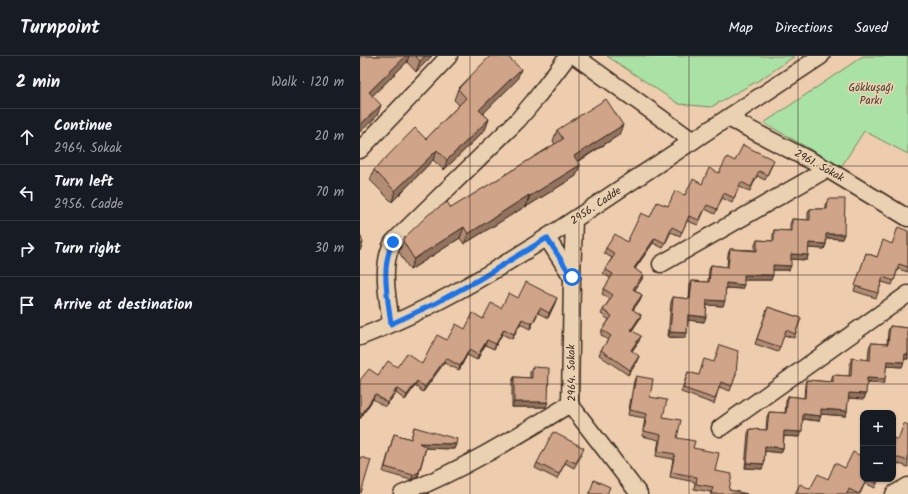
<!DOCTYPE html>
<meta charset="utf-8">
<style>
:root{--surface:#171b24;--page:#242831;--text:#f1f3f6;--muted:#9ea1a6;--line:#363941}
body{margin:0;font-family:Kalam,sans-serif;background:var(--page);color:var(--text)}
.controls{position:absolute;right:12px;bottom:12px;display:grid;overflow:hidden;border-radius:8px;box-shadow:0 1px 3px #0004}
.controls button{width:36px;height:36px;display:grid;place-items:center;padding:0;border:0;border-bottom:1px solid var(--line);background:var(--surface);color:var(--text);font:20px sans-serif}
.stop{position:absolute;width:12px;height:12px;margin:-9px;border:3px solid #1a73e8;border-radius:50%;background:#fff}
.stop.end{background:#1a73e8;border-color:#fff;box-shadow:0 1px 4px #0008}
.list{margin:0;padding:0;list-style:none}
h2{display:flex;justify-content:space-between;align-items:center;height:52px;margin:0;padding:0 16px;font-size:17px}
h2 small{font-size:13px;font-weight:400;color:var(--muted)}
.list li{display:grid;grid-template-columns:26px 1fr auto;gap:12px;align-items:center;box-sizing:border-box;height:56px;padding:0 16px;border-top:1px solid var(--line)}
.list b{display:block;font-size:15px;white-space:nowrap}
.list p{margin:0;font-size:13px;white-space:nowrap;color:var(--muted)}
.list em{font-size:13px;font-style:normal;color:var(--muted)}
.icon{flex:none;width:22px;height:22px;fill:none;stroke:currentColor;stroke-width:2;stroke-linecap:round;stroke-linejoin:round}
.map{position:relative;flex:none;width:548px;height:438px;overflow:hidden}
header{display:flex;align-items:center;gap:24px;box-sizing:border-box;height:56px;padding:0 20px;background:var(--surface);border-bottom:1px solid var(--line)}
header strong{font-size:19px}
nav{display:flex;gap:22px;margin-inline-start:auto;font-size:14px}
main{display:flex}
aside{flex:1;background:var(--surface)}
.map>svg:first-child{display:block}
.green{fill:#aae1a5;stroke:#728662}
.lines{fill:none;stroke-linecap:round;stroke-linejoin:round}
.minor-casing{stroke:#3b2a1e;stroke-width:19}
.minor{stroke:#ead1b2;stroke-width:16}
.wall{fill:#b28d75;stroke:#3b2a1e}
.shaded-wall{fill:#91735f;stroke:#3b2a1e}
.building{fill:#cfa488;stroke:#3b2a1e}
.route{stroke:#1a73e8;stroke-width:5}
.grid{fill:none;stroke:#3b2a1e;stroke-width:1;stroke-opacity:0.55}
.labels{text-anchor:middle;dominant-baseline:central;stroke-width:3.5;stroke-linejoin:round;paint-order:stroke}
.park-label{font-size:11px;fill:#463c2c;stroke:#ead1b2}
.street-label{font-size:11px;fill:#3b2a1e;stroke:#ead1b2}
</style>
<header>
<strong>Turnpoint</strong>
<nav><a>Map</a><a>Directions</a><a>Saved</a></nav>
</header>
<main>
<aside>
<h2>2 min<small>Walk · 120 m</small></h2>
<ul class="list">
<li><svg class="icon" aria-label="ahead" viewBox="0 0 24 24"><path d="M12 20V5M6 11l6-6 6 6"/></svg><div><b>Continue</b><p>2964. Sokak</p></div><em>20 m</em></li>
<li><svg class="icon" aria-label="left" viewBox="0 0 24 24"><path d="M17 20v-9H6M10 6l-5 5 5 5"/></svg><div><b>Turn left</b><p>2956. Cadde</p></div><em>70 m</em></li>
<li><svg class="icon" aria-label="right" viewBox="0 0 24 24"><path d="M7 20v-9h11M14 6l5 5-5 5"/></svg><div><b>Turn right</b></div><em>30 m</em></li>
<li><svg class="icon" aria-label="arrive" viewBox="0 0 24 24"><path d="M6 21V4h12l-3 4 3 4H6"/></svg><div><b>Arrive at destination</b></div></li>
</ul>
</aside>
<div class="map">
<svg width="548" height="438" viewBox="0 0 548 438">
<rect width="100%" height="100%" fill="#edcdae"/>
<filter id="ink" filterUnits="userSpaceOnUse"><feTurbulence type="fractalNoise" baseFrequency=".025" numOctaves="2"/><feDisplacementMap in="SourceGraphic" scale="8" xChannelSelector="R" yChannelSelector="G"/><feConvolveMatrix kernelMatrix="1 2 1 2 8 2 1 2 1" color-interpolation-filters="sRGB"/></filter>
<g filter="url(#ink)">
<g class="green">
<path d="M247,0H435L401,23L351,51L319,48Z"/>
<path d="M503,0H548V98L504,75L481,111L404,67Z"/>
</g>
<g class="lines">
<defs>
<g id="minor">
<path d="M215,0L333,85"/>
<path d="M368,62L467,113L548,162"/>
<path d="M0,94L89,0"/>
<path d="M214,164L212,221L210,348L279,438"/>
<path d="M187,182L212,221"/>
<path d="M301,208L467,113"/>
<path d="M31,268C28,242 20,211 33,186L158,64L174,45L208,0"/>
<path d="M0,281C93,245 175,190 257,135C325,90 393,45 461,0"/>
<path d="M360,372L548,238"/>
<path d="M42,438C101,415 156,381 210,348"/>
<path d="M534,438L548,430"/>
</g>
</defs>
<use href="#minor" class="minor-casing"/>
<use href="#minor" class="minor"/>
</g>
<g class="wall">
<path d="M2,0H72L56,16L47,6L12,40L17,60Z"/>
<path d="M157,24L123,58L129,63L125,74L84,114L73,104L32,146L10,124L14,114L66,83L99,49L94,44L98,33Z"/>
<path d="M197,74L259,79L218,106L220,109L216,120L166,151V150L104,188L100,182L50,214L39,196L45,181L195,88L193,85Z"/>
<path d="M375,105L412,109L405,124L397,120L390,135L379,131L372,147L362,142L355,158L345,153L338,169L327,165L320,180L311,176L303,192L293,187L275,213L283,219L282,223L275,234L282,239L280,244L273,254L281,259L279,264L272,274L279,285L272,295L278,305L268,319L239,299L241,294L248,284L241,279L242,274L249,264L241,258L243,254L250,243L242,238L244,233L251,223L243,217L245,213L252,202L244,197L246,192L267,186L290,161L359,117Z"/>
<path d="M468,143L484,178L482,183L466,182V188L464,193L448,192V199L447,204L431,203L429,214H413L411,224H384L382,233L366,232L363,250L347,249L344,266L328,264L327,277L325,282L308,281L311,246L313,241L329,243L330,229L332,225L348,226L349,214L351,209L367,211L368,198L370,193L395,194V189L397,184L413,185V179L414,174L430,175V168L432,163L448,164V157L450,153H466V148Z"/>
<path d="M548,175V216L538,213L532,229L522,226L516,242L494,235L506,197L517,201Z"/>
<path d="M158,242L195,247L188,262L178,257L170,273L160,268L152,283L142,278L134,293L125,289L117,304L107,299L99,314L84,307L63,336L55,330L45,344L36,337L25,351L13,343L0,363V324L18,319L37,311L62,308L87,284Z"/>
<path d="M408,251L441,262L434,282L424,279L418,296L395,288Z"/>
<path d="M530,270L548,272V303H544L542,311L526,310L525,323L523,328L507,327L504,343L488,342L487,355L486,360L461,358L459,365L443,363L440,381L424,380L423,392L421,397L405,395L404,408L402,413L385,412L388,377L390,373L406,374L407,361L409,356L425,357L426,345L428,340L444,342L445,329L446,324L471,326L473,319L489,320L490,307L492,302L508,304L509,292L511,287L527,288L528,275Z"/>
<path d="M172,311L186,351H152V326L154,321L170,322V316Z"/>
<path d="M328,316L338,319L376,318L370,335L359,331L354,348L321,336Z"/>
<path d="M276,320L290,341L317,382L333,392L355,415L369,434L387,438H350L351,436L334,433L335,426L310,421L313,403L296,400L299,384L282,380L285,362L268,359L274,325Z"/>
<path d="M548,369V411L533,406V382L538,384Z"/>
<path d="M54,371L96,388L94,393L66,392L58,421L51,424L23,416L34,378L51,383Z"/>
<path d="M222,397L214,412L205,407L197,423L175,412L177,407Z"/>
<path d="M468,423H519L515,432L505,427L500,438H435L450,433Z"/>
</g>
<g class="shaded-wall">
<path d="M46,0H49L47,6L5,47L9,36Z"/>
<path d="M65,0H72L56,16L60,5Z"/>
<path d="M161,13L157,24L116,65L119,54Z"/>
<path d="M21,49L17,60L0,76V69Z"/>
<path d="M129,63L125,74L84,114L87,104Z"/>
<path d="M263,69L259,79L210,110L214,100Z"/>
<path d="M77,94L73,104L32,146L35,135Z"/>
<path d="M220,109L216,120L166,151L170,140Z"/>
<path d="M169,139L166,150L104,188L108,178Z"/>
<path d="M104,171L100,182L50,214L54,203Z"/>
<path d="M466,178H484L482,183L465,182Z"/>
<path d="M295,182L293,187L272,217L274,212Z"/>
<path d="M3,187L0,195V188Z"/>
<path d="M449,187L466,188L464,193L447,192Z"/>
<path d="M431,198L448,199L447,204L429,203Z"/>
<path d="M413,209L431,210L429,214H411Z"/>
<path d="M283,219L282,223L272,238L273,233Z"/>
<path d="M384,219H413L411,224H383Z"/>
<path d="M366,227L384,229L382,233L365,232Z"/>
<path d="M282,239L280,244L270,258L272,253Z"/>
<path d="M197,242L195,247L188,262L189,257Z"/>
<path d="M347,244L365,245L363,250L345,249Z"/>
<path d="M180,252L178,257L170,273L172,268Z"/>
<path d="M281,259L279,264L270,278L271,274Z"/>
<path d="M328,259L346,261L344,266L327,264Z"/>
<path d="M162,263L160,268L152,283L154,278Z"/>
<path d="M144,273L142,278L134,293L136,288Z"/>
<path d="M310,276L327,277L325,282L308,281Z"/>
<path d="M281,280L279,285L269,299L271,294Z"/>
<path d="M127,284L125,289L117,304L118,299Z"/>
<path d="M109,294L107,299L99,314L100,310Z"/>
<path d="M545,298H548V303H543Z"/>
<path d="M279,300L278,305L268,319L270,314Z"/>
<path d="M86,302L84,307L63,336L65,331Z"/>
<path d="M527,305L544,306L542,311L525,310Z"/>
<path d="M507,322L525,323L523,328L506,326Z"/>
<path d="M57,325L55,330L45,344L47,339Z"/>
<path d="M37,332L36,337L25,351L27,347Z"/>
<path d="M489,337L506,338L504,343L487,342Z"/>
<path d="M15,338L13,343L0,363L2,358Z"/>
<path d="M154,346H188L186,351H152Z"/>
<path d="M461,353L487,355L486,360L459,358Z"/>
<path d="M443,358L461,360L459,365L442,363Z"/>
<path d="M424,375L442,376L440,381L422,380Z"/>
<path d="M59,387L96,388L94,393L57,392Z"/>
<path d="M405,390L423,392L421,397L404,395Z"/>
<path d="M387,407L404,408L402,413L385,412Z"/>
<path d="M59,416L58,421L51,424L53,419Z"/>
</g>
<g class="building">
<path d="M2,0H46L9,36L21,49L0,69V1Z"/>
<path d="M55,0H65L60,5Z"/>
<path d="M130,0H147L161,13L119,54L129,63L87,104L77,94L35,135L14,114L55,72L66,83L106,42L98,33Z"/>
<path d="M246,43L263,69L214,100L220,109L170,140L169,139L108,178L104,171L54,203L43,185L45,181L69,158L87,146L91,152L203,83L197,74Z"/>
<path d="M383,89L414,104L407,119L399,115L391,131L381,126L374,142L364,137L357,153L347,149L339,164L329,160L322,176L312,171L305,187L295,182L274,212L283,219L273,233L282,239L272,253L281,259L271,274L281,280L271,294L279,300L270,314L241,294L251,280L242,274L252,260L243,254L253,239L244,233L253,218L245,213L255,198L246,192L255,178L267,186L281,157L290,161L297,146L308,150L315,135L325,139L333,123L342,128L349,112L359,117L367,101L375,105Z"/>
<path d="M468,143H485L484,178H466V188L449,187L448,199L431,198V210L413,209V219H384V229L366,227L365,245L347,244L346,261L328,259L327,277L310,276L313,241L330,243L332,225L349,226L351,209L368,211L370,193L397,195V184L414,185V174L432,175V163L450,164V153H467Z"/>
<path d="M538,171L548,175V211L539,208L534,225L523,221L518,237L495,230L506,197L517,201L523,184L532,188Z"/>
<path d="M0,178L3,187L0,188Z"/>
<path d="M166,226L197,242L189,257L180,252L172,268L162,263L154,278L144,273L136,288L127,284L118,299L109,294L100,310L86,302L65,331L57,325L47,339L37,332L27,347L15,338L2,358L0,357V324L9,313L18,319L28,305L37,311L47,297L62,308L77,279L87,284L96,268L105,273L113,257L123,263L131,247L141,252L149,237L158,242Z"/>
<path d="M408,251L441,262L435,278L426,274L420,291L397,283Z"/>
<path d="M530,270L548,272V298H545L544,306L527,305L525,323L507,322L506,338L489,337L487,355L461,353V360L443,358L442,376L424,375L423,392L405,390L404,408L387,407L390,373L407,374L409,356L426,357L428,340L445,342L446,324L473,326V319L491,320L492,302L510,304L511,287L528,288Z"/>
<path d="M360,289L378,295L376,318L372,330L361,326L355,343L323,332L328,316L339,319L344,303L354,306Z"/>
<path d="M172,311L189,312L188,346H154V321L172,322Z"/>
<path d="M276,320L293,323L290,341L307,344L303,361L321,364L317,382L335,385L333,392L359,397L355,415L372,418L369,434L387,438H351L353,431L336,428L337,421L311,416L315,398L298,395L301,379L284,375L287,358L270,354Z"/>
<path d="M544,367L548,369V405L533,400V382L538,384Z"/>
<path d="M54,371L97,383L96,388L59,387L66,391L59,416L53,419L25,411L34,378L51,383Z"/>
<path d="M193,376L224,392L216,407L207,403L199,418L177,407Z"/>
<path d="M493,396L503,401V423H507L499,438L489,433L487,438H435L440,428L450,433L458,418L468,423L475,407L485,412Z"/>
<path d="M0,401L11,404L1,437H0Z"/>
<path d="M508,423H518L516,427Z"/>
<path d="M234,424L250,431L247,438H229Z"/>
<path d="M62,436L69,438H60V437Z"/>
</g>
</g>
<g class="lines" filter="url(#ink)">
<path class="route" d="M33,186C20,211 28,242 31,268L76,247L118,224L187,182L212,221"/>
</g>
<path class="grid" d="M110,0V438M219,0V438M329,0V438M438,0V438M0,110H548M0,219H548M0,328H548"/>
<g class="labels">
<g class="park-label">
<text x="511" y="32">Gökkuşağı<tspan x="511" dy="13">Parkı</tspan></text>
</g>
<g class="street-label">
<text transform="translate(459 110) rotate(29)">2961. Sokak</text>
<text transform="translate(236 150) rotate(-34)">2956. Cadde</text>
<text transform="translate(212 317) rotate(-91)">2964. Sokak</text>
</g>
</g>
</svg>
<div class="controls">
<button>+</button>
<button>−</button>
</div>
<div class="stop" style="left:212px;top:221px"></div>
<div class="stop end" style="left:33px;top:186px"></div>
</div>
</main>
